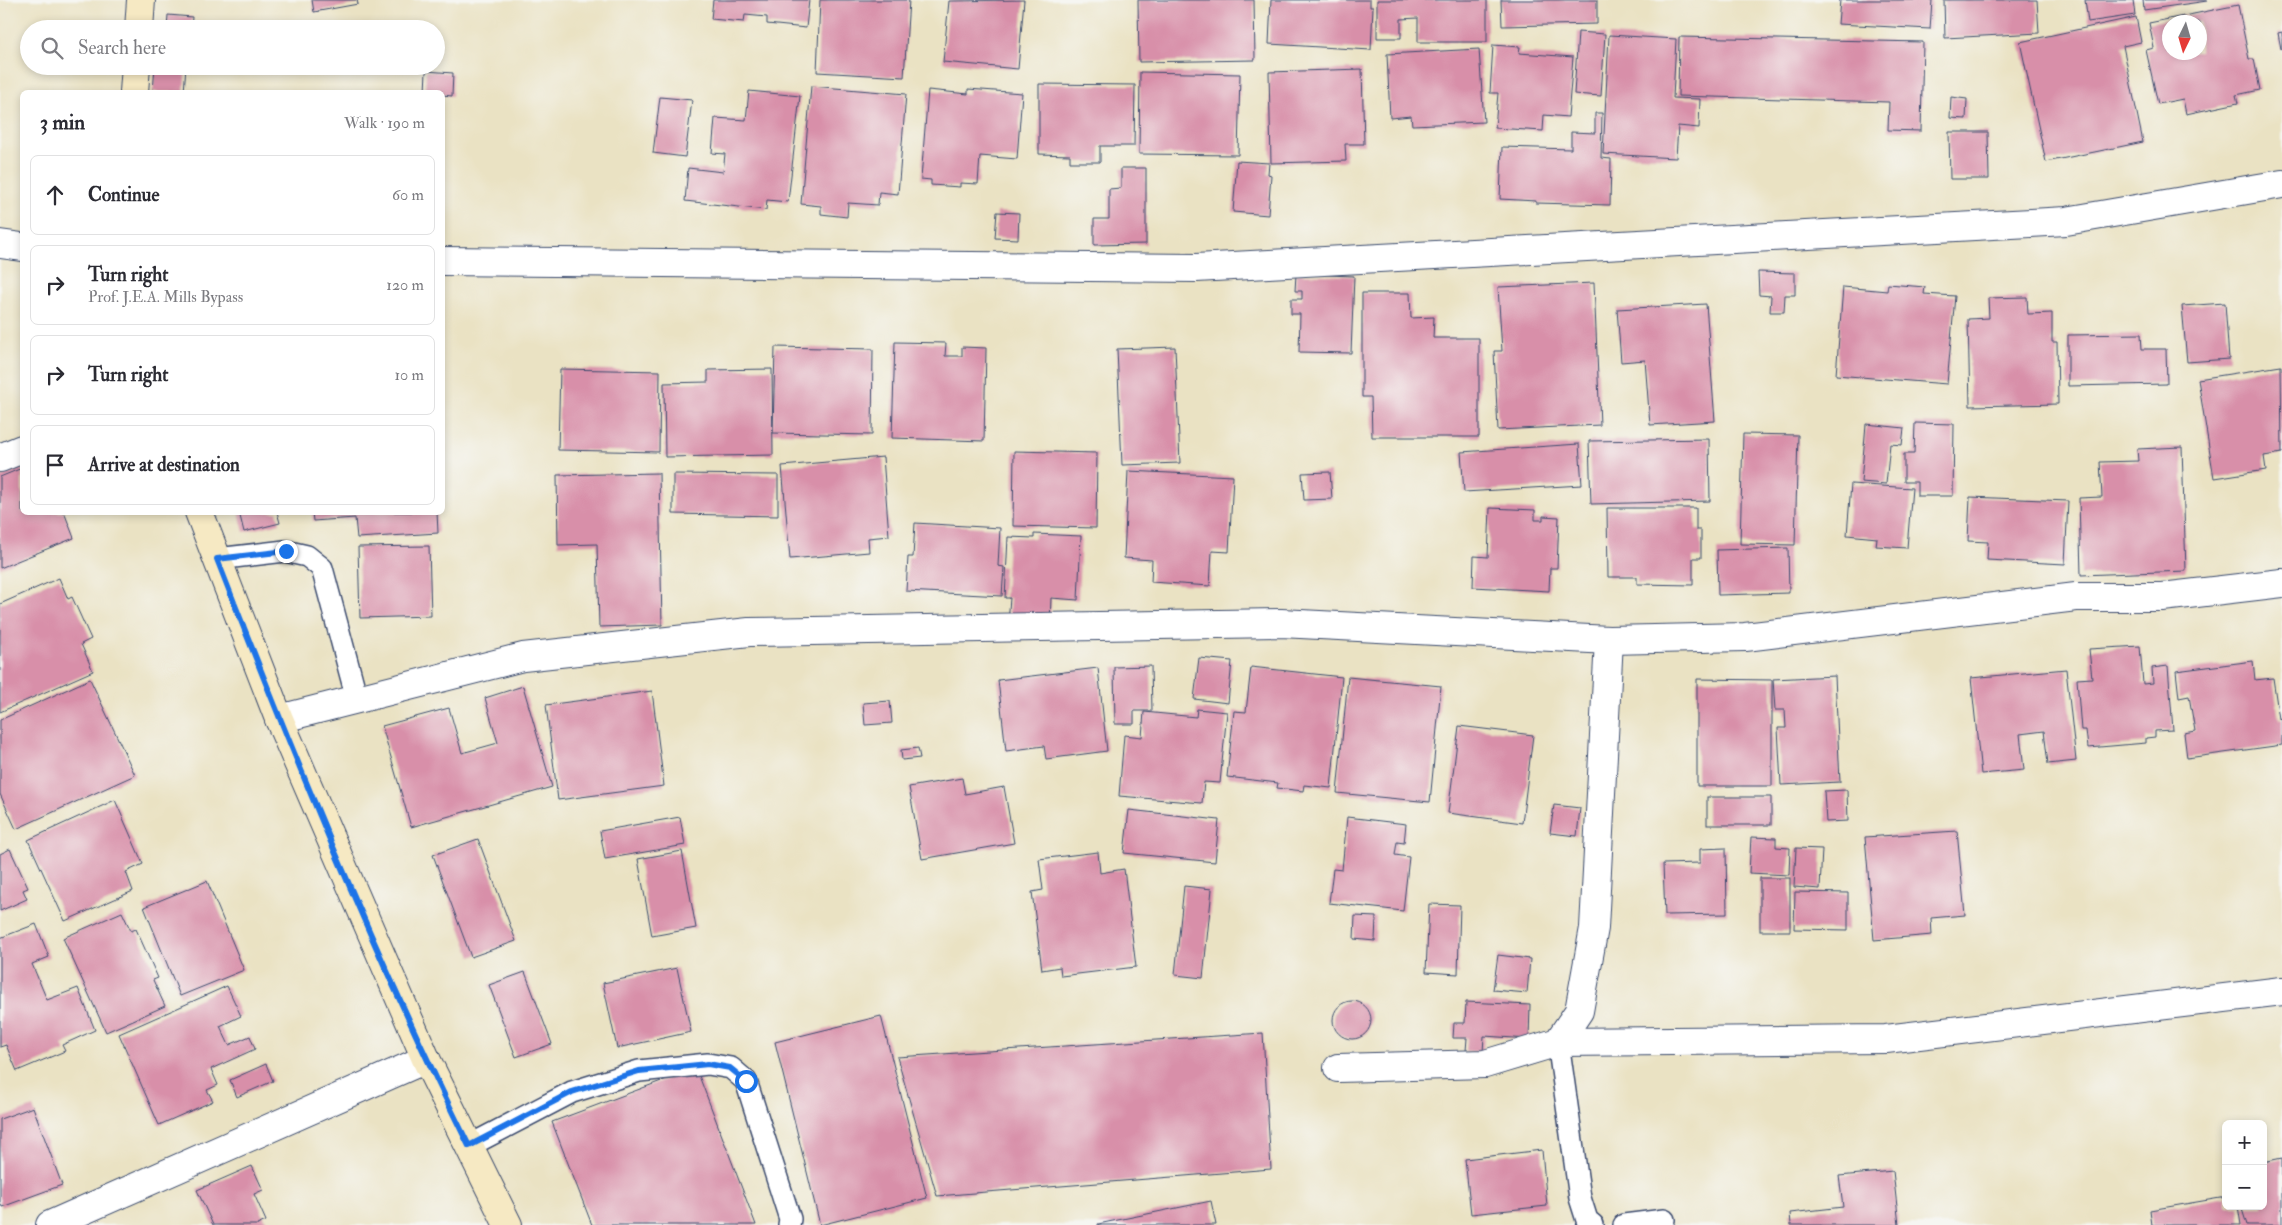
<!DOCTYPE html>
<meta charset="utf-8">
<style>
:root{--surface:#fff;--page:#f2f2f3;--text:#2b2b33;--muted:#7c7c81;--line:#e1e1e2}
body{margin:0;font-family:"IM FELL Double Pica",serif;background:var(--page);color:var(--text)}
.controls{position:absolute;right:15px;bottom:15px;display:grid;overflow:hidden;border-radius:8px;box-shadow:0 2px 8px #0003}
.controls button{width:45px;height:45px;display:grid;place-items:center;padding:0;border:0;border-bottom:1px solid var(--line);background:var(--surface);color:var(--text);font:25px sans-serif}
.compass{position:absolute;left:2162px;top:15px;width:45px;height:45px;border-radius:50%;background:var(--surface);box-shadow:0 2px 8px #0003;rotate:185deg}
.stop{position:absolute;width:15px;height:15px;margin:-11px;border:4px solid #1a73e8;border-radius:50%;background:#fff}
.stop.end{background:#1a73e8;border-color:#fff;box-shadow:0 1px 5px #0008}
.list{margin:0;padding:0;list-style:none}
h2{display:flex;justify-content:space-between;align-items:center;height:65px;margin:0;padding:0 20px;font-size:21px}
h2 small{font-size:16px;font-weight:400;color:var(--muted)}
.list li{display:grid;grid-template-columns:32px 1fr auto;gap:15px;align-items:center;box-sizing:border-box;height:80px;margin:0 10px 10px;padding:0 10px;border:1px solid var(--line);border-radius:8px}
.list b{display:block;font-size:19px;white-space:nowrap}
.list p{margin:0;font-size:16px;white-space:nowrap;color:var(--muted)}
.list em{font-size:16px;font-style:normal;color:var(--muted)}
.icon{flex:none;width:28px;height:28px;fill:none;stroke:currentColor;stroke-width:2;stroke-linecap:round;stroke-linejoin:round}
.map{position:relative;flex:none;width:2282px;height:1225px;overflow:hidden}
.search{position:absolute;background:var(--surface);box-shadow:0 2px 8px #0003;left:20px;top:20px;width:425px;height:55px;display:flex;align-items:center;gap:12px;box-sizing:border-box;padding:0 18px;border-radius:28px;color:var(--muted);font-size:19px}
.panel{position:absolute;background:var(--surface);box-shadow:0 2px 8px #0003;left:20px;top:90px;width:425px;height:425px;border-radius:8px}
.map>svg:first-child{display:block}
.building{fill:#d88fa9;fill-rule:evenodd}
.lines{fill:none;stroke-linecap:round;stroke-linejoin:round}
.lane-casing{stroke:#3a4a6d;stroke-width:24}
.street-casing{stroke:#3a4a6d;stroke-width:30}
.secondary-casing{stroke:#3a4a6d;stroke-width:30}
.lane{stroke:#fff;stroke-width:21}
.street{stroke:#fff;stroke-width:28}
.secondary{stroke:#f6e9c3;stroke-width:28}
.route{stroke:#1a73e8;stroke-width:6}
</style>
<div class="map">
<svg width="2282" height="1225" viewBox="0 0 2282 1225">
<rect width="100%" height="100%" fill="#f6f6f2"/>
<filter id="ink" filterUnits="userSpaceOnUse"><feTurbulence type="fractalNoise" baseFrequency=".02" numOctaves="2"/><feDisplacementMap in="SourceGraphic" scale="10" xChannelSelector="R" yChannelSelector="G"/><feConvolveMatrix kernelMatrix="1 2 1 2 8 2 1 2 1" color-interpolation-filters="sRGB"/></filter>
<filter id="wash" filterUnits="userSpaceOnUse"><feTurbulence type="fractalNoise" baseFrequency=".0096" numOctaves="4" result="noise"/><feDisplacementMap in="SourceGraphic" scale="20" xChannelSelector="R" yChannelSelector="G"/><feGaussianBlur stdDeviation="1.12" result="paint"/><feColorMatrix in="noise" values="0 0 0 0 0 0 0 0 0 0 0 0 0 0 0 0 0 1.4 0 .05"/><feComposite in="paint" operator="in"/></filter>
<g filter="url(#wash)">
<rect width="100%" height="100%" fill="#eae2c3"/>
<g id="blocks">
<g class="building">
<path d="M312,0H357L358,4L314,12Z"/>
<path d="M713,0H809L806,28L767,24V17L745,15L744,22L711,19Z"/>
<path d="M820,0H909L904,77L817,72Z"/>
<path d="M1024,0L1018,69L943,62L949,1Z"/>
<path d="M1138,0H1254L1255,60L1139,62Z"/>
<path d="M1271,0H1370V7H1373L1371,50L1269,44Z"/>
<path d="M1377,0H1487V42H1418V18L1401,19V38H1377Z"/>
<path d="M1501,0H1597V24L1502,26Z"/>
<path d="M1840,0H1932L1930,29L1838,24Z"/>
<path d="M1944,0H2037L2039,33L1945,38Z"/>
<path d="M2085,0H2133L2135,15L2088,22Z"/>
<path d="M2143,0H2207V1L2144,10Z"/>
<path d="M2238,5L2249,59H2254L2260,90L2236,95L2238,103L2186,114L2183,99L2158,104L2146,50L2154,48L2149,23ZM2170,22H2200V52H2170Z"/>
<path d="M168,15L192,17L191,29H167Z"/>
<path d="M2136,17L2141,42L2123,46L2143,142L2046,162L2020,42Z"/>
<path d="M1578,32L1605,34L1601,96L1574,94Z"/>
<path d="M2282,32V49H2281L2278,33Z"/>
<path d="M1609,35L1676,39L1673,98L1700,99L1699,128L1678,126L1676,158L1603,154Z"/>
<path d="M1679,37L1923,42L1921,131L1888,130L1889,102L1678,96Z"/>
<path d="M1493,45L1520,47L1519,53L1573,57L1568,117L1544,115L1543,131L1495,128L1498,93H1490Z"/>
<path d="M1479,49L1484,122L1412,125L1411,116L1390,118L1387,54Z"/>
<path d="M155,66H186L184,92H153Z"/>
<path d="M1362,69L1364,144H1345L1346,161L1271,163L1269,72Z"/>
<path d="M426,71L453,73L452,96L442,95V92H425Z"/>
<path d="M1140,72L1240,74L1238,155L1139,154Z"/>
<path d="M1039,84L1135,85L1134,146H1100V162H1070V155L1039,154Z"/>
<path d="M811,86L906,94L898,194L879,192L878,205L848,203L847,217L821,214V206L801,204Z"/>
<path d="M968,89L1022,93L1017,159L980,156L978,184L960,183V187L931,185V180L921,179L928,90L968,94Z"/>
<path d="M749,91L800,96L788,202L767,200L766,210L685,201L688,168L723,172L725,154L712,153L715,118L746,120Z"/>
<path d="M660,97L692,100L685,157L653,153Z"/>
<path d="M1951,97L1967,99L1966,119L1950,118Z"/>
<path d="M1595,113H1602L1601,158L1611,159L1610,205L1536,203V201L1500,199L1502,147L1571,149V132L1595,133Z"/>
<path d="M1949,132H1988L1989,179H1950Z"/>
<path d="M1237,161L1269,163L1268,174L1271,175L1268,215L1233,212Z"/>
<path d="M1121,168H1146V244L1094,245V219H1109V189L1121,188Z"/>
<path d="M997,212L1019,213L1018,239L995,238Z"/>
<path d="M1758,272L1795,273V295H1785L1784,312H1770L1771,296L1759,295Z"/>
<path d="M1296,274L1354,276L1351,353L1299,352L1300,314H1291V299H1302V291H1295Z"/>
<path d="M1594,283L1600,425L1498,430L1494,351H1502L1498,287Z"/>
<path d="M1888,284L1925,287L1924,294L1955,296L1947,384L1836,375L1843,287L1887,291Z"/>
<path d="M1362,293H1410L1411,318L1434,317L1433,338H1479V437H1372L1371,397H1362Z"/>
<path d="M2027,297L2028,314L2052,313V342H2057L2058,404L1970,406L1968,319L1989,318L1988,298Z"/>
<path d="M2225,303L2229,359L2187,362L2182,306Z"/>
<path d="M1706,304L1715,421L1650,425L1645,360L1621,362L1617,309Z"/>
<path d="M2141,334L2142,349H2166L2167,384L2068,386V335Z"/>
<path d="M895,342L946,343L945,356H962V347L986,348L984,441L892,438Z"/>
<path d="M775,347L873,349L872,435L773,433Z"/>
<path d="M1175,347L1180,463L1122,465L1117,349Z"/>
<path d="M2281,366L2282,453L2264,456L2266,470L2214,478L2198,379Z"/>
<path d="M560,369L660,371L659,452L558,450Z"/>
<path d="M772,369L773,455L665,457L664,383L708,382V370Z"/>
<path d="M1915,423L1954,424L1953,496H1917V482H1904V454H1914Z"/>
<path d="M1866,424L1904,428L1902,445L1890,444L1886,484L1861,482Z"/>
<path d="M1743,434L1798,435L1795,545L1740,544Z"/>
<path d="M1709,439L1710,501L1591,504L1589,441Z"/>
<path d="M1579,444L1582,485L1464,492L1461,452Z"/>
<path d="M2182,447L2186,571L2081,575L2079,498L2102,497L2100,462L2138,461L2137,449Z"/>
<path d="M1014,451L1097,453L1096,528L1013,526Z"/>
<path d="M883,457L889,536L868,538L869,552L790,559L782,466Z"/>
<path d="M22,468V512H64L74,538L0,568V477Z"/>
<path d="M1128,471L1233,476L1229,552L1212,551L1210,586L1151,582L1152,560L1124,558Z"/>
<path d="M1330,472L1332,499L1304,500L1302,473Z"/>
<path d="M659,473L662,625L599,627L597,544L558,545L557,475Z"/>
<path d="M673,474L778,475V516L673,514Z"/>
<path d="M1851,484L1912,488L1907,548L1876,546L1877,538L1847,535Z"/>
<path d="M1970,497L2068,501L2065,564L1987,560L1988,542L1968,541Z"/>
<path d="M1490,508L1535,510V520H1543V516L1559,517L1557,568H1550L1549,591L1473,587L1474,556L1488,557Z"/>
<path d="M1607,508H1696V530H1701V558H1693V585L1637,584V577H1608Z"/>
<path d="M239,512H277L280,523L244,532Z"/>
<path d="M312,512H437L438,533L357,538L355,518L313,521Z"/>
<path d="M915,523L1000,528L998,566L1004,567L1002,596L906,591L908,557H913Z"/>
<path d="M1034,534L1081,536L1078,600L1051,598L1050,624L1008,622L1010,598H1005L1008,537L1034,538Z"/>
<path d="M429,546L431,616L360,618L358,547Z"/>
<path d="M1788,548L1789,593L1718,595L1717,550Z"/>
<path d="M59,578L68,599L72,597L91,639L81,644L93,671L0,712V604Z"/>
<path d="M2140,646L2143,684L2153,683L2152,668L2168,666L2173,730L2155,731V737L2146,738V743L2088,748L2086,730H2081L2077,679L2092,678L2089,649Z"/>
<path d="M1199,658L1232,661L1228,703L1194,699Z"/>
<path d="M2253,661L2255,680L2273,678L2279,719L2282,718V745L2187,758L2184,733L2195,731L2189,696L2179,698L2176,671Z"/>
<path d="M1151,666L1152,711H1134V724H1115L1114,667Z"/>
<path d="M1251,667L1342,677L1331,788L1304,785L1303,791L1277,788L1278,783L1227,777L1234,711L1246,712Z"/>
<path d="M1098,668L1107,751L1046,759L1044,746L1006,751L998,680Z"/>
<path d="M2066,669L2076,761L2048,764L2044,731L2020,734L2024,770L1981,774L1971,678Z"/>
<path d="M1835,676L1840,782L1781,785L1778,728H1786L1785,710H1775L1773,679Z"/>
<path d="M1348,677L1441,686L1430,802L1337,793Z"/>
<path d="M90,679L135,775L16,829L0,794V720Z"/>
<path d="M1697,679L1772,680V786H1697Z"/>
<path d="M523,686L552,787L411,827L382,726L449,708L462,753L498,743L485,698Z"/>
<path d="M652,691L664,786L558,800L546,705Z"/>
<path d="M890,701L892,723L865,725L863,703Z"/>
<path d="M1197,709L1227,712L1220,783L1204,782L1202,803L1119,796L1124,735L1142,737L1144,712L1196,717Z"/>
<path d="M1459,726L1533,735L1522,823L1448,813Z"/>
<path d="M918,748L920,758L902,760L901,750Z"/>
<path d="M962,778L965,794L1004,787L1014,843L922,859L909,787Z"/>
<path d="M1847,790L1848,821L1826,822L1824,791Z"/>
<rect x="1707" y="797" width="64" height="28"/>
<path d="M115,800L143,864L126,872L133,891L65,921L28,840Z"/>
<path d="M1554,805L1580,808L1577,836L1550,833Z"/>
<path d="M1129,810L1219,820L1215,862L1124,853Z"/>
<path d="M680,817L685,845L605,859L600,831Z"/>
<path d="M1347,817L1406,824L1404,843L1397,842L1395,855L1409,857L1403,911L1329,903L1333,869L1342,870Z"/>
<path d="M1957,831L1965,915L1931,918L1932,935L1874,940L1865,837Z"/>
<path d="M1751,837L1776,838V847L1790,848L1789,875L1749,873Z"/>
<path d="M478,839L516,941L471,957L433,855Z"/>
<path d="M1726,848L1727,914L1665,915L1663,864L1700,863V849Z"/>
<path d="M1796,848L1822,849L1820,889L1794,887Z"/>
<path d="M10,849L28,888L23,890L27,899L0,911V854Z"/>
<path d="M682,851L696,928L652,936L638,859Z"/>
<path d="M1098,852L1100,873L1124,869L1136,967L1061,976L1060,967L1042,970L1032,892L1043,890L1039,859Z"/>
<rect x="1760" y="878" width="30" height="53"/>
<path d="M207,881L244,970L180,996L144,907Z"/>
<path d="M1184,886L1212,889L1203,978L1175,975Z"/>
<path d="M1795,892L1848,893V930L1794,929Z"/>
<path d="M1429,904L1460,905L1458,974L1426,972Z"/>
<path d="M122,912L131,931L136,929L158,978L153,980L165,1006L106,1032L63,938Z"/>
<path d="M1355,916L1376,917L1375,941L1354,939Z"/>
<path d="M36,924L49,957L32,964L47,1000L78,988L95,1030L62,1045L65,1051L17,1071L6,1045L0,1047V938Z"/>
<path d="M1498,955L1530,959L1527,993L1493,990Z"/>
<path d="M677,968L691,1032L617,1048L603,983Z"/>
<path d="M525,972L552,1044L516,1057L489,985Z"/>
<path d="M227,986L241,1016L220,1026L229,1045L250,1036L255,1049L211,1069L218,1085L207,1090L213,1101L159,1125L119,1034Z"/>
<circle cx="1352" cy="1020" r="19"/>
<path d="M1466,1002L1530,1005L1529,1039L1484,1036L1483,1052L1466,1051L1467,1038H1453L1454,1023H1465Z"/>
<path d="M881,1016L927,1198L820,1225L775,1042Z"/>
<path d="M1263,1033L1271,1169L937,1196L897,1057Z"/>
<path d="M266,1064L273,1081L237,1097L230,1080Z"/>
<path d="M696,1068L756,1225H592L552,1122Z"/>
<path d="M33,1107L62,1185L2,1207L0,1202V1119Z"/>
<path d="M1542,1150L1547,1206L1471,1214L1465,1159Z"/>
<path d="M2282,1158V1225H2247L2241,1206H2263V1162Z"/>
<path d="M252,1166L263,1190L254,1194L266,1221L257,1225H213L197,1190Z"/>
<path d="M1893,1171L1899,1225H1791L1790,1213L1843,1207L1839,1176Z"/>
<path d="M2226,1197V1206H2238L2241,1225H2152L2150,1210Z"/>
<path d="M1211,1201L1216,1225H1098V1224Z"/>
</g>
</g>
</g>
<g filter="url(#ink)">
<use href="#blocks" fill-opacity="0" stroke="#3a4a6d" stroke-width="1"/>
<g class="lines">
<defs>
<g id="lane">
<path d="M217,559L285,551L307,556L322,568L357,699"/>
<path d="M1558,1042L1580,1198L1587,1220L1593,1225"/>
<path d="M469,1146L572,1092L639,1071L708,1064L731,1068L746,1081L790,1219L789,1225"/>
<path d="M1624,1225L1664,1220"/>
</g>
<g id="street">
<path d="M0,244L22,247"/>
<path d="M442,261L1196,268L2066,221L2282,184"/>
<path d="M0,458L22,449"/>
<path d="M279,719L523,657L749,632L1281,623L1609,640L1745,637L2076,597H2162L2282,583"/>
<path d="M1558,1042L1886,1039L2282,991"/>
<path d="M1338,1068L1485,1064L1558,1042L1579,1011L1594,928L1609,640"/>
<path d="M50,1225L426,1059"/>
</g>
<g id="secondary">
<path d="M139,29L141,0"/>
<path d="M134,92L136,66"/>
<path d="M199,512L279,719L426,1059L508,1225"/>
</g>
</defs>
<use href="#lane" class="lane-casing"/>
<use href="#street" class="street-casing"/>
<use href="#secondary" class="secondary-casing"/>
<use href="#lane" class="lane"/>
<use href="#street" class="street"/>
<use href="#secondary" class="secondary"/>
</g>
</g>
<g class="lines" filter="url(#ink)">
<path class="route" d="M286,551L217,559C294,757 375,956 469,1146L572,1092L639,1071L708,1064L730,1068L746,1081"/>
</g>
</svg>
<div class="controls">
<button>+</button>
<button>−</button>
</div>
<svg class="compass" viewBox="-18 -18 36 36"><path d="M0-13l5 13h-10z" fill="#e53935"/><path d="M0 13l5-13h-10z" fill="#7c7c81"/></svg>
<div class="stop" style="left:746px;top:1081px"></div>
<div class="stop end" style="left:286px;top:551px"></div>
<div class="search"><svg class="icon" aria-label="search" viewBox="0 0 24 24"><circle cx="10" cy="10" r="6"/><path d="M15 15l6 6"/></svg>Search here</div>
<section class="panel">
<h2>3 min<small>Walk · 190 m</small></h2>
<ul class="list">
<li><svg class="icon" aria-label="ahead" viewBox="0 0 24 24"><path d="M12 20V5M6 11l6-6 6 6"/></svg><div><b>Continue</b></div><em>60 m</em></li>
<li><svg class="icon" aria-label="right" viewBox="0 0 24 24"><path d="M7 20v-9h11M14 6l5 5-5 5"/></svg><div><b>Turn right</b><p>Prof. J.E.A. Mills Bypass</p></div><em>120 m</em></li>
<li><svg class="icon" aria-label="right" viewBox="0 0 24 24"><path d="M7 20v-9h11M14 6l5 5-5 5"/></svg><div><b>Turn right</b></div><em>10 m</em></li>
<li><svg class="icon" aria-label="arrive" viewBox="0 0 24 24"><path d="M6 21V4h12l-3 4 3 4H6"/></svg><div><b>Arrive at destination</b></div></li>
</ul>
</section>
</div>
